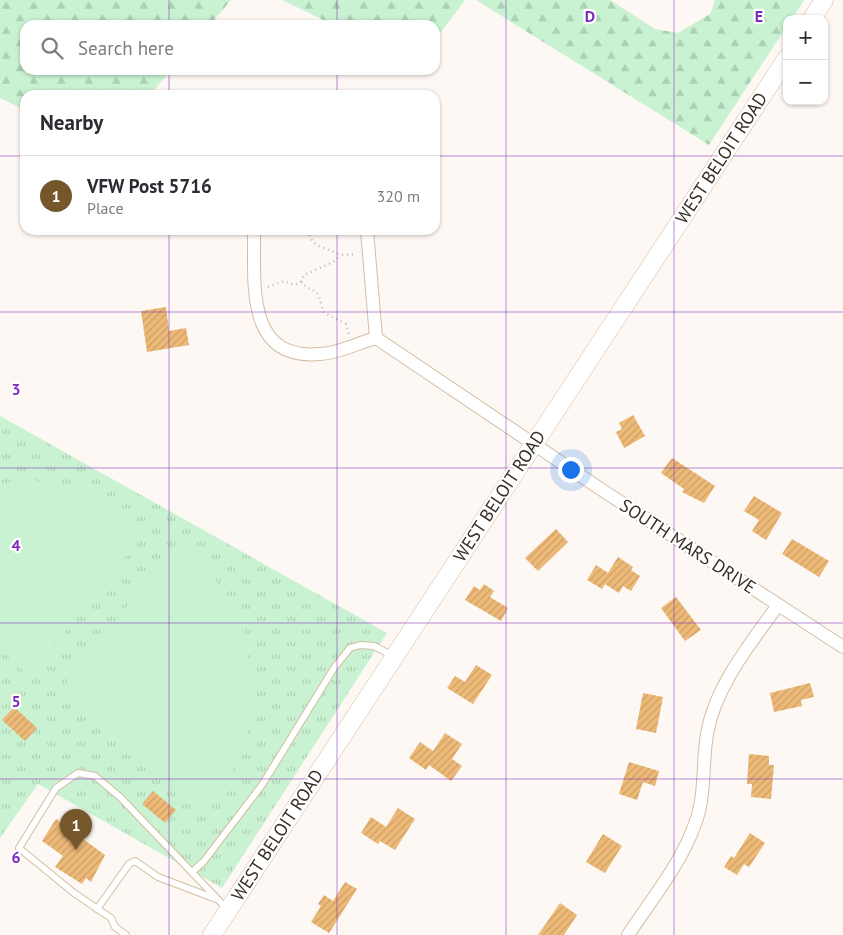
<!DOCTYPE html>
<meta charset="utf-8">
<style>
:root{--surface:#fff;--page:#f7f7f7;--text:#2b2b33;--muted:#7c7c81;--line:#e1e1e2;--accent:#76572c}
body{margin:0;font-family:"PT Sans",sans-serif;background:var(--page);color:var(--text)}
.controls{position:absolute;right:15px;top:15px;display:grid;overflow:hidden;border-radius:10px;box-shadow:0 1px 4px #0004}
.controls button{width:45px;height:45px;display:grid;place-items:center;padding:0;border:0;border-bottom:1px solid var(--line);background:var(--surface);color:var(--text);font:25px sans-serif}
.you{position:absolute;left:570px;top:469px;width:18px;height:18px;margin:-12px;border:4px solid #fff;border-radius:50%;background:#1a73e8;box-shadow:0 0 0 8px #1a73e833}
.badge{display:grid;place-items:center;width:32px;height:32px;border-radius:50%;background:var(--accent);color:#fff;font-size:16px;font-weight:700}
.pin{position:absolute;translate:-50% -41px;filter:drop-shadow(0 1px 2px #0008)}
.pin::after{content:'';position:absolute;top:26px;width:18px;height:15px;background:inherit;clip-path:polygon(0 0,100% 0,50% 100%)}
.list{margin:0;padding:0;list-style:none}
h2{display:flex;justify-content:space-between;align-items:center;height:65px;margin:0;padding:0 20px;font-size:21px}
h2 small{font-size:16px;font-weight:400;color:var(--muted)}
.list li{display:grid;grid-template-columns:32px 1fr auto;gap:15px;align-items:center;box-sizing:border-box;height:80px;padding:0 20px;border-top:1px solid var(--line)}
.list b{display:block;font-size:19px;white-space:nowrap}
.list p{margin:0;font-size:16px;white-space:nowrap;color:var(--muted)}
.list em{font-size:16px;font-style:normal;color:var(--muted)}
.icon{flex:none;width:28px;height:28px;fill:none;stroke:currentColor;stroke-width:2;stroke-linecap:round;stroke-linejoin:round}
.map{position:relative;flex:none;width:843px;height:935px;overflow:hidden}
.search{position:absolute;background:var(--surface);box-shadow:0 1px 4px #0004;left:20px;top:20px;width:420px;height:55px;display:flex;align-items:center;gap:12px;box-sizing:border-box;padding:0 18px;border-radius:15px;color:var(--muted);font-size:19px}
.panel{position:absolute;background:var(--surface);box-shadow:0 1px 4px #0004;left:20px;top:90px;width:420px;height:145px;border-radius:15px}
.map>svg:first-child{display:block}
.grass{fill:url(#grass-tufts)}
.forest{fill:url(#forest-firs)}
.pitch{fill:#c9f2d2}
.building{fill:url(#building-hatch)}
.lines{fill:none;stroke-linecap:round;stroke-linejoin:round}
.service-casing{stroke:#d3bea3;stroke-width:8}
.minor-casing{stroke:#d3bea3;stroke-width:14}
.secondary-casing{stroke:#d3bea3;stroke-width:19}
.path{stroke:#c0bab3;stroke-width:2.5;stroke-dasharray:1 4;stroke-linecap:butt}
.service{stroke:#fff;stroke-width:6}
.minor{stroke:#fff;stroke-width:12}
.secondary{stroke:#fff;stroke-width:18}
.grid{fill:none;stroke:#7b2cbf;stroke-width:1;stroke-opacity:0.55}
.labels{text-anchor:middle;dominant-baseline:central;stroke-width:4.5;stroke-linejoin:round;paint-order:stroke}
.street-label{font-size:18px;fill:#372e24;stroke:#fff}
.grid-label{font-size:16px;text-anchor:middle;font-weight:bold;fill:#7b2cbf;stroke:#fff;stroke-width:4.5;stroke-linejoin:round;paint-order:stroke}
</style>
<div class="map">
<svg width="843" height="935" viewBox="0 0 843 935">
<defs>
<pattern id="grass-tufts" width="24" height="20" patternUnits="userSpaceOnUse" patternTransform="scale(1.25)"><rect width="24" height="20" fill="#c9f2d2"/><path d="M3 7l-1-3M5 7V3M7 7l1-3M15 17l-1-3M17 17v-4M19 17l1-3" fill="none" stroke="#add0b4"/></pattern>
<pattern id="forest-firs" width="22" height="20" patternUnits="userSpaceOnUse" patternTransform="scale(1.25)"><rect width="22" height="20" fill="#c9f2d2"/><path d="M5 1l3.5 6h-7zM16 11l3.5 6h-7z" fill="#add0b4"/></pattern>
<pattern id="building-hatch" width="6" height="6" patternUnits="userSpaceOnUse" patternTransform="scale(1.25)"><rect width="6" height="6" fill="#edb977"/><path d="M-1 1l2-2M0 6l6-6M5 7l2-2" fill="none" stroke="#cc9f67"/></pattern>
</defs>
<rect width="100%" height="100%" fill="#fdf8f3"/>
<path class="grass" d="M0,416L387,633L222,888L38,784L0,838Z"/>
<g class="forest">
<path d="M0,0H231L210,25H25V70H171L150,95H25V110L0,98Z"/>
<path d="M282,0H465L435,40V25H334Z"/>
<path d="M476,0H610L655,29L678,33L710,14L715,0H804L792,19H787V26L709,145Z"/>
</g>
<g class="pitch">
<path d="M28,479L91,491L149,528L34,670L23,671L0,649V484Z"/>
<path d="M178,542L212,574L228,599L242,624L251,670L253,713L239,762L208,807L65,696V684Z"/>
</g>
<g class="building">
<path d="M166,307L169,331L186,328L189,345L147,352L141,311Z"/>
<path d="M633,415L645,436L624,448L616,432L622,429L619,423Z"/>
<path d="M672,458L715,486L704,503L682,492L684,489L661,473Z"/>
<path d="M754,496L782,513L766,540L752,531L759,520L744,511Z"/>
<path d="M556,529L568,542L538,571L525,558Z"/>
<path d="M792,539L829,561L819,577L782,554Z"/>
<path d="M618,557L633,567L631,570L640,576L631,591L623,586L619,593L605,584L602,589L587,580L596,565L608,573Z"/>
<path d="M484,584L494,591L490,597L508,608L501,621L465,600L474,586L480,590Z"/>
<path d="M676,597L701,630L685,641L661,608Z"/>
<path d="M476,665L492,675L473,704L447,688L455,676L465,682Z"/>
<path d="M810,683L814,697L801,700L802,706L774,712L770,693Z"/>
<path d="M643,693L663,697L656,733L636,729Z"/>
<path d="M14,707L37,728L25,741L2,720Z"/>
<path d="M445,733L462,744L452,759L462,766L451,781L429,765L426,770L409,758L420,742L433,751Z"/>
<path d="M749,754L769,756V765H774L771,799L751,797L752,784H747Z"/>
<path d="M629,762L659,771L655,786L643,782L637,800L619,794Z"/>
<path d="M153,791L176,810L165,823L142,804Z"/>
<path d="M398,808L415,819L395,850L380,841L378,844L361,833L371,817L386,827Z"/>
<path d="M56,819L105,855L91,882L86,878L82,884L55,867L63,856L42,841Z"/>
<path d="M750,833L765,843L749,867L744,864L737,875L724,867L731,856L734,858Z"/>
<path d="M603,834L622,846L605,873L586,862Z"/>
<path d="M345,882L357,889L329,933L311,922L321,906L318,904L324,895L333,901Z"/>
<path d="M560,903L577,915L564,935H538Z"/>
</g>
<g class="lines">
<defs>
<g id="service">
<path d="M192,872L204,861L262,785L334,668L350,648L360,645L374,646L393,656"/>
<path d="M97,909L129,864L135,861L158,877L216,899"/>
<path d="M126,935L115,927L111,918L74,893L19,848L56,788L78,773L95,776L120,797L227,909"/>
</g>
<g id="minor">
<path d="M254,230C255,281 244,361 320,354C339,353 358,343 376,338"/>
<path d="M367,230L376,338"/>
<path d="M376,338L599,488L843,647"/>
<path d="M628,935C651,900 681,864 695,824C706,796 702,763 707,734C715,686 751,643 778,605"/>
</g>
<g id="secondary">
<path d="M812,19L824,0"/>
<path d="M212,935L787,58"/>
</g>
</defs>
<use href="#service" class="service-casing"/>
<use href="#minor" class="minor-casing"/>
<use href="#secondary" class="secondary-casing"/>
<g class="path">
<path d="M308,230L312,241L317,245L341,255L356,254"/>
<path d="M301,282L304,275L333,262L341,255"/>
<path d="M268,287L284,281L294,285L301,282C317,298 317,283 323,312L346,324L349,335"/>
</g>
<use href="#service" class="service"/>
<use href="#minor" class="minor"/>
<use href="#secondary" class="secondary"/>
</g>
<path class="grid" d="M169,0V25M337,0V25M506,0V935M674,0V935M169,70V95M337,70V95M0,156H25M435,156H843M169,230V935M337,230V935M0,312H843M0,468H843M0,623H843M0,779H843"/>
<g class="labels">
<g class="street-label">
<text transform="translate(721 158) rotate(-57)">WEST BELOIT ROAD</text>
<text transform="translate(499 496) rotate(-57)">WEST BELOIT ROAD</text>
<text transform="translate(688 546) rotate(33)">SOUTH MARS DRIVE</text>
<text transform="translate(277 835) rotate(-57)">WEST BELOIT ROAD</text>
</g>
</g>
<g class="grid-label">
<text x="590" y="22">D</text>
<text x="759" y="22">E</text>
<text x="16" y="395">3</text>
<text x="16" y="551">4</text>
<text x="16" y="707">5</text>
<text x="16" y="863">6</text>
</g>
</svg>
<div class="controls">
<button>+</button>
<button>−</button>
</div>
<div class="you"></div>
<div class="pin badge" style="left:76px;top:850px">1</div>
<div class="search"><svg class="icon" aria-label="search" viewBox="0 0 24 24"><circle cx="10" cy="10" r="6"/><path d="M15 15l6 6"/></svg>Search here</div>
<section class="panel">
<h2>Nearby<small></small></h2>
<ul class="list">
<li><span class="badge">1</span><div><b>VFW Post 5716</b><p>Place</p></div><em>320 m</em></li>
</ul>
</section>
</div>
